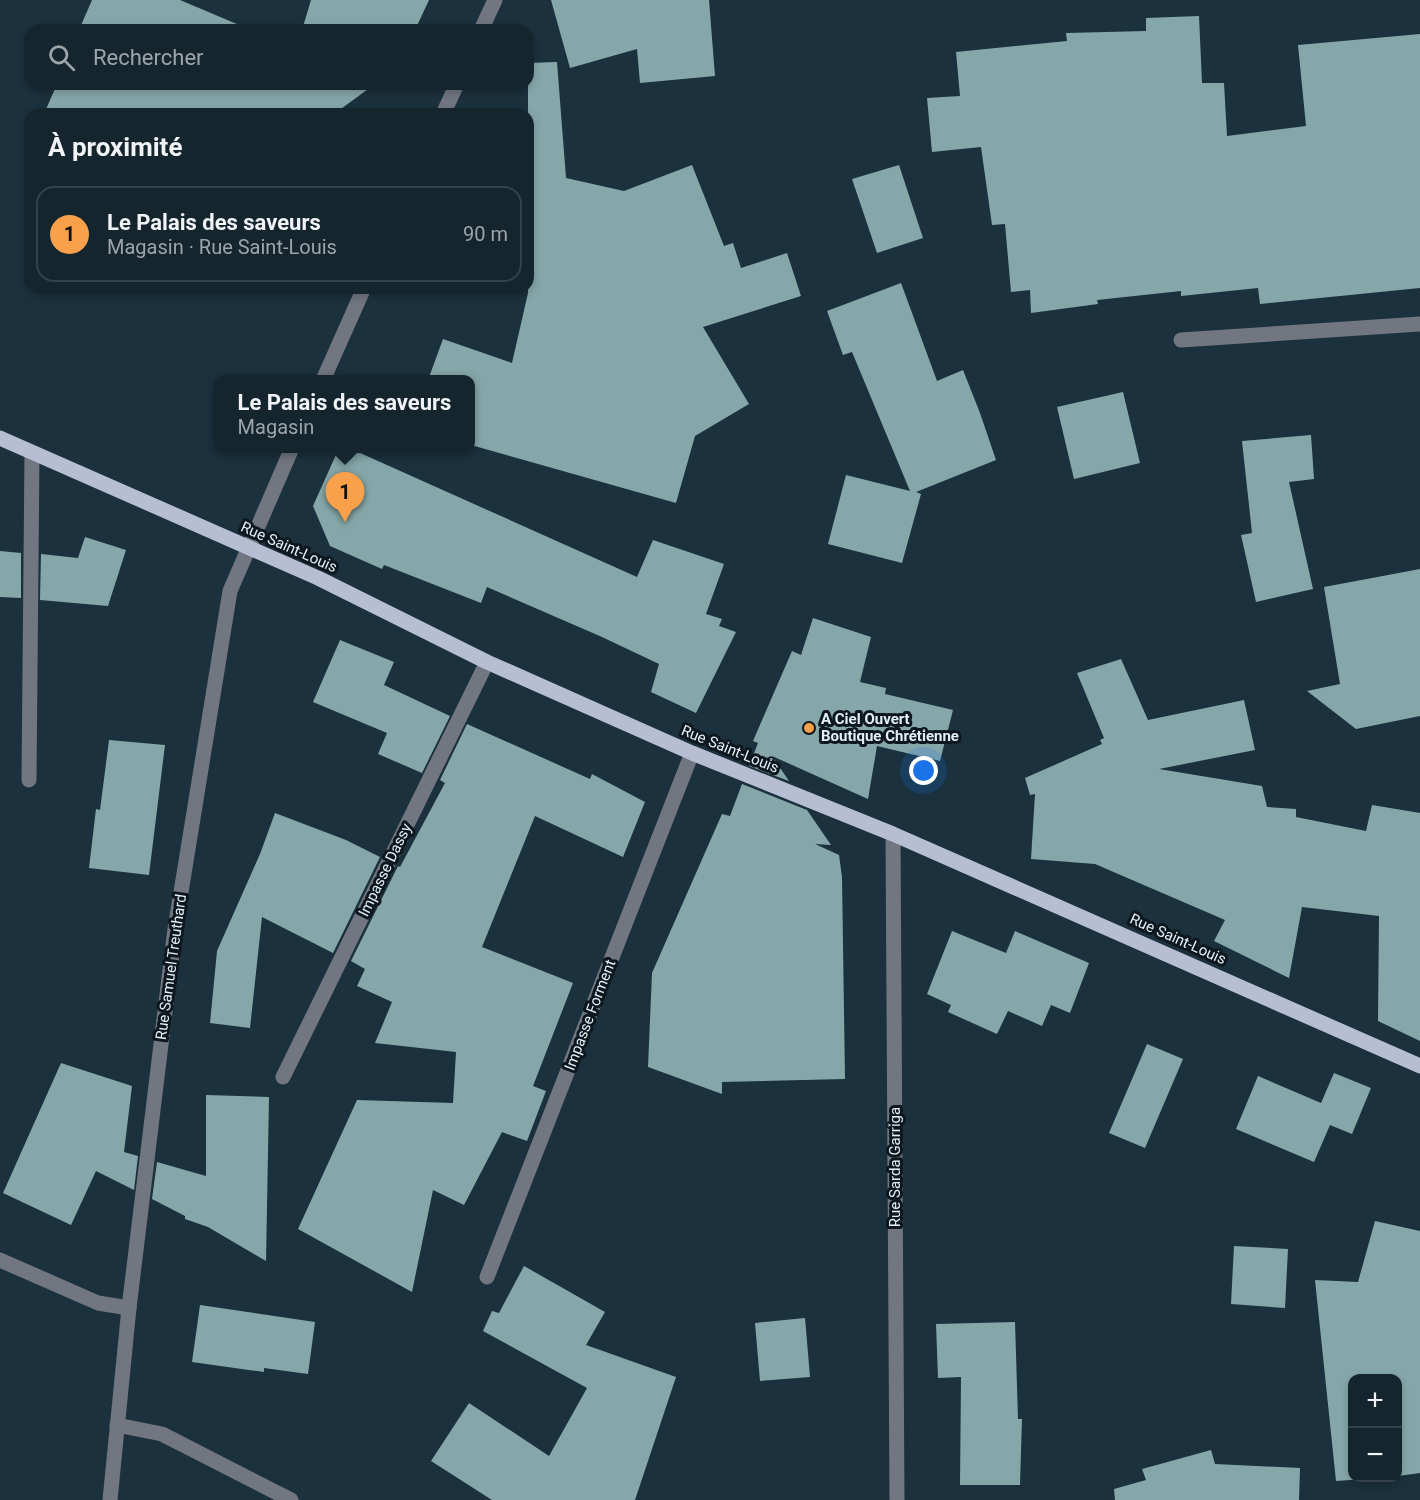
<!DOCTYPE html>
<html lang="fr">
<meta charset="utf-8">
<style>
:root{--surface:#14252e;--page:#1d2d36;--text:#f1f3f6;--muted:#9da5aa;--line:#33424a;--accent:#f8a14a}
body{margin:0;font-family:Roboto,sans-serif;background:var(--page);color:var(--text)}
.controls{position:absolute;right:18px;bottom:18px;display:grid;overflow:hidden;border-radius:12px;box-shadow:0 3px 9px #0003}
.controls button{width:54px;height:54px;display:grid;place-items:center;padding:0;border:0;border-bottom:2px solid var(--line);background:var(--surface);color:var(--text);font:30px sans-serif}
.you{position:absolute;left:924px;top:771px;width:21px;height:21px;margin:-15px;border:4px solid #fff;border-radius:50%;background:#1a73e8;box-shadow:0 0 0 9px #1a73e833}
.badge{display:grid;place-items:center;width:39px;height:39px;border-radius:50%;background:var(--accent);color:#111;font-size:20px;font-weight:700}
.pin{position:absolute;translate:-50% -50px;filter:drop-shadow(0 2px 3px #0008)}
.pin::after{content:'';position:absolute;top:32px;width:21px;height:18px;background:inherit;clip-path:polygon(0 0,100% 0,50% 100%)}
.popup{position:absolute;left:214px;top:375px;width:261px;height:78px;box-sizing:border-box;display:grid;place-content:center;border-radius:12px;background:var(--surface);filter:drop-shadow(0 2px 4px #0005);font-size:20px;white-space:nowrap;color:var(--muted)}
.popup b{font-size:22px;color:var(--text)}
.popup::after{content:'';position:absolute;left:50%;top:100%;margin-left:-12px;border:12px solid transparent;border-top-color:var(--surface)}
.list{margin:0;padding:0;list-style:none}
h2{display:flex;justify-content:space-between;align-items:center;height:78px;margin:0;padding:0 24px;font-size:26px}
h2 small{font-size:20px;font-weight:400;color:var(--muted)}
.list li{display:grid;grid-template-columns:39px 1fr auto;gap:18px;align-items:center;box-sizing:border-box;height:96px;margin:0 12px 12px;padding:0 12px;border:2px solid var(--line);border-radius:18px}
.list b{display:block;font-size:22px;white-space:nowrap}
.list p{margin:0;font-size:20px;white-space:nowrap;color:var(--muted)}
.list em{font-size:20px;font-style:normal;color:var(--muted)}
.icon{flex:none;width:33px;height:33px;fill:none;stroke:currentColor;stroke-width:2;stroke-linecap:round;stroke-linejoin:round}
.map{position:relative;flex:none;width:1420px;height:1500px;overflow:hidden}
.search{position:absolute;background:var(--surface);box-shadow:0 3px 9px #0003;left:24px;top:24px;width:510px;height:66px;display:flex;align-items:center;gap:15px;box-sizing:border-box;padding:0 21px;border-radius:18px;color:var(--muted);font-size:22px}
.panel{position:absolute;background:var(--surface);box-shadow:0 3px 9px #0003;left:24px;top:108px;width:510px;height:186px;border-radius:18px}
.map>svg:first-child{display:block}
.building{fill:#86a7a9}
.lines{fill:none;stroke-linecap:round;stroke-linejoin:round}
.minor{stroke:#727680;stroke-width:15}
.major{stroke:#b7bed3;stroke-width:15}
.poi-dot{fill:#f8a14a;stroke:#0e171d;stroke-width:2}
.labels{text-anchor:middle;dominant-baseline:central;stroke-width:6;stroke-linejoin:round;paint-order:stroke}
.street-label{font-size:15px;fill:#e2eff8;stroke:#0e171d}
.poi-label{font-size:15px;font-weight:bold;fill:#e2eff8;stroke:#0e171d;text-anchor:start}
</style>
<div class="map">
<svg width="1420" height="1500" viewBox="0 0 1420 1500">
<rect width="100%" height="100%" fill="#1b313d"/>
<g class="building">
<path d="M92,0H180L251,30H79Z"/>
<path d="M311,0H429L415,30H302Z"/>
<path d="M551,0H709L715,76L640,83L637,49L570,68Z"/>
<path d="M1199,16L1202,83H1224L1227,136L1306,126L1298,45L1420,34V288L1260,304L1258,288L1181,296V291L1097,300L1098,304L1031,313L1030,290L1011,292L1005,224L992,225L981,147L932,152L927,98L960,96L956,52L1067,41L1066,33L1146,31V18Z"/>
<path d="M557,62L566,178L624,191L692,165L724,246L733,243L741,268L787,253L801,296L703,327L749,404L695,436L676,503L471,445V380H428L443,339L512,363L528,293V63Z"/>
<path d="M57,84H375L334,114H44Z"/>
<path d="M899,165L923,238L877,253L852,179Z"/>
<path d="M901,283L937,381L963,370L980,413L996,460L916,492L921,494L902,563L828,544L846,475L910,491L852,352L843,355L827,311Z"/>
<path d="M1123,392L1140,463L1074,479L1057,407Z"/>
<path d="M1311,435L1314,479L1289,482L1313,589L1256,602L1241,535L1252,533L1242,441Z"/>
<path d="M339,448H349L637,577L653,540L724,564L706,614L722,619L719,626L736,632L696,713L651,692L659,664L602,637L487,587L481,603L384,565L382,569L330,546L313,506Z"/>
<path d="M85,537L126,550L108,606L40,600L41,554L78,558Z"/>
<path d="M0,551L21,553V598L0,597Z"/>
<path d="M1420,569V716L1356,729L1307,691L1340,684L1324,587Z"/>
<path d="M813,618L871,637L860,682L886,688L885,694L953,710L940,761L877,746L868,799L772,756L789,781L749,766L758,743L753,741L792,651L801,655Z"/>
<path d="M340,640L394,662L384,685L450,716L422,773L378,754L387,733L313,702Z"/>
<path d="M1121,659L1148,720L1244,700L1255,750L1159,769L1262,786L1267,807L1296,809V817L1366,831L1372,805L1420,813V1041L1378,1021L1379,916L1302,907L1289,978L1214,941L1225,920L1095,864L1031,859L1035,794L1030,795L1025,778L1102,744L1100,740L1104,738L1077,673Z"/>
<path d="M467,724L590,779L592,774L645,802L623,857L535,816L482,947L573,983L533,1086L546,1091L527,1141L502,1132L464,1205L433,1190L412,1292L298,1229L357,1100L453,1103L456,1052L375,1043L392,1002L357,986L365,969L351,961L398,866L400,867L445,783L440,780Z"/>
<path d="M109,740L165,745L149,875L89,868L96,809L100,810Z"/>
<path d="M742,784L807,810L831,845L815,844L839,855L842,877L845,1079L722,1082V1094L648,1067L652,973L722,814L730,816Z"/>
<path d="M275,813L346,840L380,857L333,953L262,917L250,1028L210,1023L217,951L260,854Z"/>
<path d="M952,931L1006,953L1015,931L1089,963L1070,1013L1051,1005L1042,1026L1008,1011L997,1034L948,1012L951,1005L927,994Z"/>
<path d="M1147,1044L1183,1059L1145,1148L1109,1133Z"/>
<path d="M61,1063L132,1086L124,1152L138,1156L134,1190L96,1171L71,1225L3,1193Z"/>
<path d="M1334,1073L1371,1088L1352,1134L1330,1125L1314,1162L1236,1129L1258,1076L1321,1103Z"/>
<path d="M206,1095L269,1097L266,1261L208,1227L185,1219V1216L152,1199L157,1162L206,1176Z"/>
<path d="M1375,1221L1420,1231V1473L1398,1476V1378H1353V1478H1378L1336,1481L1315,1280L1358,1282Z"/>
<path d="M1234,1246L1288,1249L1285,1308L1231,1304Z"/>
<path d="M524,1266L605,1312L586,1345L676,1377L635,1500H492L431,1461L469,1403L549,1456L587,1388L483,1331L492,1311L499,1313Z"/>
<path d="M200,1305L315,1322L308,1374L264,1368V1372L192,1362Z"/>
<path d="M805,1318L810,1377L760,1381L755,1323Z"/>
<path d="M1015,1322L1018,1419H1022L1020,1485H960L961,1377L938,1378L936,1324Z"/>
<path d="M1211,1450L1215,1464L1300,1468L1299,1500H1115L1114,1489L1146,1480L1142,1469Z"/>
</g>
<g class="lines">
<g class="minor">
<path d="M481,30L495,0"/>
<path d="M443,114L457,84"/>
<path d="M1181,340L1420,324"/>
<path d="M323,380L364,288"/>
<path d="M29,780L32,453"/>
<path d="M893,834L897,1500"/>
<path d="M283,1077L487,662"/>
<path d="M0,1260L98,1303L129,1308"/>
<path d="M487,1277L692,753"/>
<path d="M117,1425L162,1434L291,1500"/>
<path d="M110,1500L129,1308L175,929L230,591L292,448"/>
</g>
<path class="major" d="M0,438L318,578L487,662L692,753L893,834L1420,1066"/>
</g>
<circle class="poi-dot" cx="809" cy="728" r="6"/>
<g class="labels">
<g class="street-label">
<text transform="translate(289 547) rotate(24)">Rue Saint-Louis</text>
<text transform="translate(730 749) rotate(22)">Rue Saint-Louis</text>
<text transform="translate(385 870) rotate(-64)">Impasse Dassy</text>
<text transform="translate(1178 939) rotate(24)">Rue Saint-Louis</text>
<text transform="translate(171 967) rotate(-82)">Rue Samuel Treuthard</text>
<text transform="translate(590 1015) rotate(-69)">Impasse Forment</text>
<text transform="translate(895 1167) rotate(-90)">Rue Sarda Garriga</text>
</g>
<g class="poi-label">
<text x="821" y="719">A Ciel Ouvert<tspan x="821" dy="17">Boutique Chrétienne</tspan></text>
</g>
</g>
</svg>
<div class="controls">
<button>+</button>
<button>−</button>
</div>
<div class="you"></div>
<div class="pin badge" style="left:345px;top:522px">1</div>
<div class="popup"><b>Le Palais des saveurs</b>Magasin</div>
<div class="search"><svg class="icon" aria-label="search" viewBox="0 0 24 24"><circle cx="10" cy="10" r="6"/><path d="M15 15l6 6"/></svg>Rechercher</div>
<section class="panel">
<h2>À proximité<small></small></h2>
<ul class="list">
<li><span class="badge">1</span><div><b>Le Palais des saveurs</b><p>Magasin · Rue Saint-Louis</p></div><em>90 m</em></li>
</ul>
</section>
</div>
